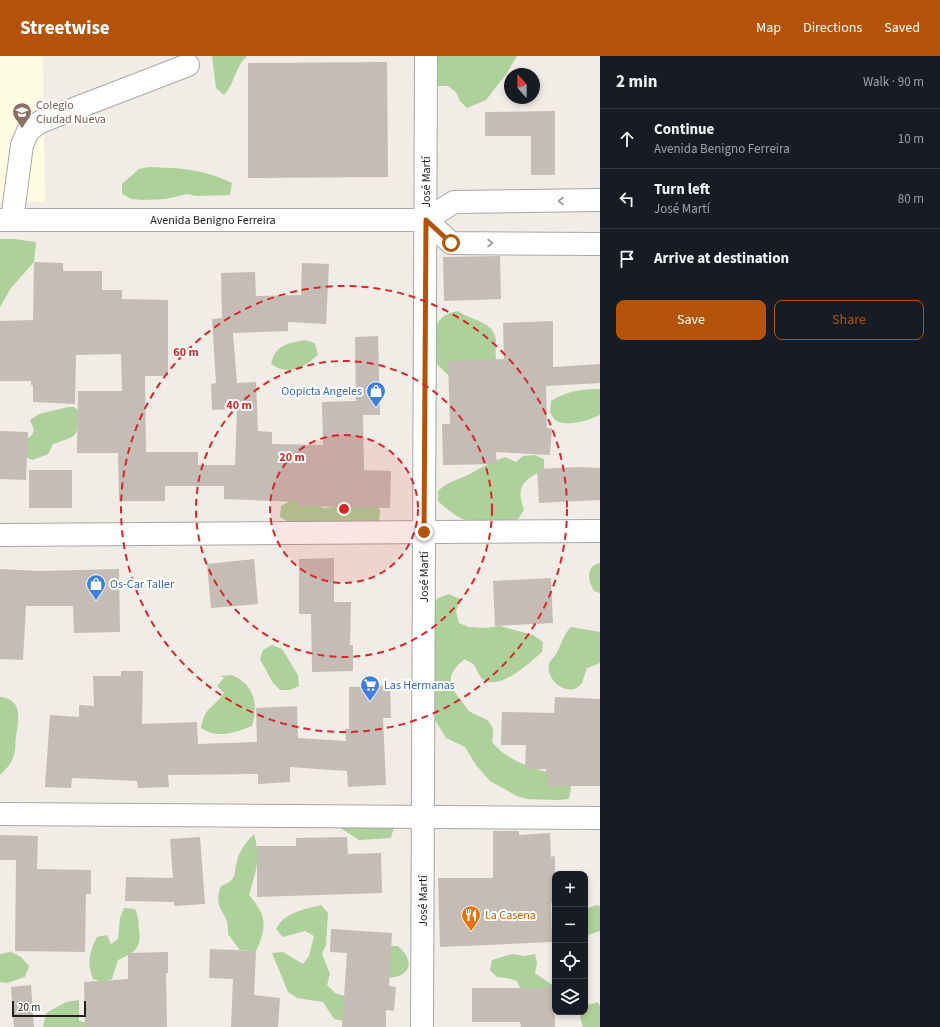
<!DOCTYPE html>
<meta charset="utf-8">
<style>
:root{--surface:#171b24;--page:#242831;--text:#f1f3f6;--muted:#9ea1a6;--line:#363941;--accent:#b45309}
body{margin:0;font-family:"Source Sans 3",sans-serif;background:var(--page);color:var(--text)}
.controls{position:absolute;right:12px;bottom:12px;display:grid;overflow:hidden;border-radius:8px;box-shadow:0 2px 6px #0003}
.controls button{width:36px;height:36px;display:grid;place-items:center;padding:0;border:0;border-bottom:1px solid var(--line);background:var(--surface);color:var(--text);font:20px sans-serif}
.compass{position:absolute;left:504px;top:12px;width:36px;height:36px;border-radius:50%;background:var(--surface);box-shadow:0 2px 6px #0003;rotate:339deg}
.scale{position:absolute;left:12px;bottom:10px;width:74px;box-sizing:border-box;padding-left:4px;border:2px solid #202020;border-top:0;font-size:11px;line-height:14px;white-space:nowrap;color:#202020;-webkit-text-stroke:3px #fff;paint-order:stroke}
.stop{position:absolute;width:12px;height:12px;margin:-9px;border:3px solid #b45309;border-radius:50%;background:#fff}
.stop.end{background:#b45309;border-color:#fff;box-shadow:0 1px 4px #0008}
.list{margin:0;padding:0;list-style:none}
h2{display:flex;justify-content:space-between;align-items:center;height:52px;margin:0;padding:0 16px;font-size:17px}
h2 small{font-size:13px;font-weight:400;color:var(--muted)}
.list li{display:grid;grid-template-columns:26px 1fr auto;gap:12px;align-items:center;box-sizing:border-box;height:60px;padding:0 16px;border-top:1px solid var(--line)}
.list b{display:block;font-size:15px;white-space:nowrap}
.list p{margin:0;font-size:13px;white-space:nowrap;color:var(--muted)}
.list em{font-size:13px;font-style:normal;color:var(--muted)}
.actions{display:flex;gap:8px;padding:12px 16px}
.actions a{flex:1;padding:9px 0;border:1px solid var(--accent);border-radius:8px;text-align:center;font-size:14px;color:var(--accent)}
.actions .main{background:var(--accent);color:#fff}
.icon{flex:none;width:22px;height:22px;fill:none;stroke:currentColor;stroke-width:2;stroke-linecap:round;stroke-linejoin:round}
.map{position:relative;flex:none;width:600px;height:971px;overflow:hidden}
header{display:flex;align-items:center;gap:24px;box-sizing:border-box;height:56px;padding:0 20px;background:var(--accent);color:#fff}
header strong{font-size:19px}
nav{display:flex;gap:22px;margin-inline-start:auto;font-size:14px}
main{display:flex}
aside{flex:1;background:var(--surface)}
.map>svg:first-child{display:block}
.education{fill:#fffde1}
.forest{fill:#aed09a}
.building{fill:#c5bcb5}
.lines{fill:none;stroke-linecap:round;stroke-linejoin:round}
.minor-casing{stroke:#a7a7a7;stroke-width:24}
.minor{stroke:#fff;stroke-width:22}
.oneway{stroke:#9b9b9b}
.route{stroke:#b45309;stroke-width:5}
.ring{fill:none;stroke:#d62828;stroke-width:2;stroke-dasharray:7 5}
.labels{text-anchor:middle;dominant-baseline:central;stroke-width:4;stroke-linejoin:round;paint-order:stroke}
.education-label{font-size:12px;fill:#785e54;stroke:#fff;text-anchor:start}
.street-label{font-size:12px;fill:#202020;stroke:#fff}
.shop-label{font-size:12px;fill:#366cbe;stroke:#fff;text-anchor:start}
.food-label{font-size:12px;fill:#c56008;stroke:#fff;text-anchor:start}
.centre{fill:#d62828;stroke:#fff;stroke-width:2}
.ring-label{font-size:12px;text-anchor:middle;font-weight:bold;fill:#d62828;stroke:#fff;stroke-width:4;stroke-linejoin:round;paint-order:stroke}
</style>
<header>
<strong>Streetwise</strong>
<nav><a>Map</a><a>Directions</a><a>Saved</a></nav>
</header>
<main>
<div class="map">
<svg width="600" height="971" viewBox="0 0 600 971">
<rect width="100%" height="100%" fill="#f1ece6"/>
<path class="education" d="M0,0H43L45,146L0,145Z"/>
<g class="forest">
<path d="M212,0H247C235,11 235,27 224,39L216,32Z"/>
<path d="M428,0H517L507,17L486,44L467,52L460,45L456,36L448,30H427Z"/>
<path d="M149,111C180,112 203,113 232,127L230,139L197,140L187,138L166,143L144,144L132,143L122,138V128L139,113Z"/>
<path d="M0,183H14L36,186L34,206L11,232L0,251Z"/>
<path d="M458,255C471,265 495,265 496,285C496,291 495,297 496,304L452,323L436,307C435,283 428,260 458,255Z"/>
<path d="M304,284L315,287L318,299C303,312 289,320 271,308C276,288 287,288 304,284Z"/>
<path d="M600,333V359C589,364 566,372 555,364C553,362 551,358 550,356L551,345C567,335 582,333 600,333Z"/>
<path d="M68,351H74L78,354C78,383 78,379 53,388L48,398L33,404L27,402V383L32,379L34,374L30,364L39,358Z"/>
<path d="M534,399L544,403V413C524,425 515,428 524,454L518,463C484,473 464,470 438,445V435C447,426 457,424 468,419C481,412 492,405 505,401L516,406L523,400Z"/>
<path d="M290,445H311L323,452L378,447L380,456L379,467L329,471L310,466L299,469L290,467L280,461L281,450Z"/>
<path d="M600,507V537L594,535C588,525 585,510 600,507Z"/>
<path d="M449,538L460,543L456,555L459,567L469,571L485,572L500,570L533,579L543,586L542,596C530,606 504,632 486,625C478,622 478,613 473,608C471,606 467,605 465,603C444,619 449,630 463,647C465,650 467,653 469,655C475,659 483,661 488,665C495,671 493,679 492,686C510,709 542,714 569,722L571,732L569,743L558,744L527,743L517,740L490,725L476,709L465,691L446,682L435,664L427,656L432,551L438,542Z"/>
<path d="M571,571L600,576V607L587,612L582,627C580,629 577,632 574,633C561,636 546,622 549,608C550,604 554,602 556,598C562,588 563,579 571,571Z"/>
<path d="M272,589L282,593L298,619L299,630L290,634H280L273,627L260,603L263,594Z"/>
<path d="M232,619C254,628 259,648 252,670C234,677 217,683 201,672C205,650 213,653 224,637L217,630L224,622L221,620Z"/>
<path d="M0,641C23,643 19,663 16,680C15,687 16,695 13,701C11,709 5,714 0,719Z"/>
<path d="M331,766L394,771L391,782L359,784Z"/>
<path d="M254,778C261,803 256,815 249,839C267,859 267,871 256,895L240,894L228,878C230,855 211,854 221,830C238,823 233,820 237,805C239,795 247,785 254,778Z"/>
<path d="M321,849L328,857L326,889L322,898L330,918L327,929L335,937L345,940L344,965L334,963L323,946L297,942L288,936L272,897L283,896L303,908L309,900L314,880L305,875L283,881L276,873C285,856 303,854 321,849Z"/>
<path d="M597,849L600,850V875L585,880V853Z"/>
<path d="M124,852L135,853C139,861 138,866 139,874C142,892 134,897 118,904L112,923L103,926L93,923C87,907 89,896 97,881L107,879L111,888L118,883L120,862Z"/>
<path d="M386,890H398C417,907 409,922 385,922Z"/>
<path d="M11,896L21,901L29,910L25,921L7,927L0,926V898Z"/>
<path d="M512,898L525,900L535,898L537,907L535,917L555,931V944L546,947L520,932L517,925L507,922L497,921L490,914L492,904Z"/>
<path d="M79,944V965L107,971H43L46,957L66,946Z"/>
<path d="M598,946L600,950V971H583L580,961L588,949Z"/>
</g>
<g class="building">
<path d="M387,6L388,121L248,122V7Z"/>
<path d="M555,55V119H531V80H485V56Z"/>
<path d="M500,200L501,243L444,245L443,201Z"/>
<path d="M34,206L63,207V215H102V234H122V243L168,244V320H145L146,396H198V409H235L237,353L212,354L211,328L216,327L212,263L222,262L221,217L255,216L256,240L301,239L302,207L329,208L326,268L288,266V275L233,277L237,327L256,326L258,375L272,376V388L323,389L322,346L356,345L355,281L378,280L380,359H363L364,414L391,415L390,452L298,450V446L224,443V430H165V445H119L118,397H77L78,335H122L121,298L76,299L75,348L33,346V329H31V325H0V265L33,264Z"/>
<path d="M553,265V311L600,308V327L546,330L547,372H552L550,399L496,396L497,408L443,409L442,368H450L448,305L504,303L503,267Z"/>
<path d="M0,375L28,376L26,424L0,423Z"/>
<path d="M578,411L600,412V444L539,447L537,413Z"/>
<rect x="29" y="414" width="43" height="38"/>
<path d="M334,502V546H351L350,589H353V615L312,616L311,558H299V503Z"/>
<path d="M254,503L258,548L211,552L207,508Z"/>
<path d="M0,513L40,515L119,513L120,576L74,577L73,550H26L23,604L0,603Z"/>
<path d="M551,522L553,567L495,570L493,525Z"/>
<path d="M121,615H143L142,668L197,666L198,688L257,686L256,652L297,650L298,682L346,685L345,673H349V631L390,630L391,662H383L386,729L348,731L347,715L290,711V726L258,728V718L168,719L169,731L138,732L137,725L72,722L71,732L45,731L50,659L79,661V649L94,650L93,620H121Z"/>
<path d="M555,641L600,643V730H547L546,713H525L526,689H501L502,656L554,657Z"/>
<path d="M493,775H519V779L550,777L551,801L555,800V847H551L552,886L440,891L438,822H493Z"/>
<path d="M0,779L38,780L37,813L91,814V838H86L85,896L15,895L16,804H0Z"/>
<path d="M200,781L205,848L174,850V846L125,845L126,821L173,822L170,783Z"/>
<path d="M347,781L348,798L381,797L382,837L257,841V790H296V782Z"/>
<path d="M331,873L392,877L389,930L396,931L394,955L386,954V971H342L347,897L330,896Z"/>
<path d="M210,893L256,895L254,939L280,942L278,971H231L233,923L209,922Z"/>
<path d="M168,896V917H166L167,971H85L84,926L128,923V897Z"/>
<path d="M31,929L34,971H14L11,931Z"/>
<path d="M472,932H554L555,971H521L520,966H472Z"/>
</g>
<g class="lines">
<defs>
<g id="minor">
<path d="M0,164H426L454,146L600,144"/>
<path d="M12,164L22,89L28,75L40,66L188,9"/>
<path d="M426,164L451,187L600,188"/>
<path d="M0,479L600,475"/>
<path d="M0,758L600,762"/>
<path d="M422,971L426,0"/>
</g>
</defs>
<use href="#minor" class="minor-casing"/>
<use href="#minor" class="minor"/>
</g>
<defs><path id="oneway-chevron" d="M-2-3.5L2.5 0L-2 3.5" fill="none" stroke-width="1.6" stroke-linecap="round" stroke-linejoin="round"/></defs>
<g class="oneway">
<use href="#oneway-chevron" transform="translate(561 145) rotate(180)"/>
<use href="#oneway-chevron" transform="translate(490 187)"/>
</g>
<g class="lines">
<path class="route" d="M424,476L426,164L451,187"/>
</g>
<circle cx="344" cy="453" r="74" fill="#d62828" fill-opacity=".12"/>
<g class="ring">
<circle cx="344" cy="453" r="74"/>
<circle cx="344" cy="453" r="148"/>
<circle cx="344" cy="453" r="223"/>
</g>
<defs>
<symbol id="school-pin" viewBox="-11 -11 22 30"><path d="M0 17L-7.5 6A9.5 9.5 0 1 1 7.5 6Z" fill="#8d6e63" stroke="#fff"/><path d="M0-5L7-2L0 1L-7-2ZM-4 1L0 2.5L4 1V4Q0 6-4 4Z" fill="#fff"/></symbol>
<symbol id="shop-pin" viewBox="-11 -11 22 30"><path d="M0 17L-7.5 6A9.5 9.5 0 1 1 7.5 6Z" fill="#3f7fe0" stroke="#fff"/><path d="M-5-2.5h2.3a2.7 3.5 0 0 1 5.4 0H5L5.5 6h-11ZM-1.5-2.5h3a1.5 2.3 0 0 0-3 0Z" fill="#fff"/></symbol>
<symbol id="supermarket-pin" viewBox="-11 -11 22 30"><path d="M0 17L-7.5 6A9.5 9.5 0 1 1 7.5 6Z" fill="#3f7fe0" stroke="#fff"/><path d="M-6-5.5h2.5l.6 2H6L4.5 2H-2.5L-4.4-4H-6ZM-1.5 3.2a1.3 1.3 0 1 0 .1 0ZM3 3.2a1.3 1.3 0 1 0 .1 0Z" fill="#fff"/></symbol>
<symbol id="restaurant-pin" viewBox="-11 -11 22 30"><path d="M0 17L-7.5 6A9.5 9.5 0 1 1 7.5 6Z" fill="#e8710a" stroke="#fff"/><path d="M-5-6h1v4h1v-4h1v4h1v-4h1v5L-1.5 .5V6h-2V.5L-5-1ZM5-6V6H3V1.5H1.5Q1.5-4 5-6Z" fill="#fff"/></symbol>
</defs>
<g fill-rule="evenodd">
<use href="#school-pin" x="11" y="45" width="22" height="30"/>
<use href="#shop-pin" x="365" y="324" width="22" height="30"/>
<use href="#shop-pin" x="85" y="517" width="22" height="30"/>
<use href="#supermarket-pin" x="359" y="618" width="22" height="30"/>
<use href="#restaurant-pin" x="460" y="848" width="22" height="30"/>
</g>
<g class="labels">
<g class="education-label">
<text x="36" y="49">Colegio<tspan x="36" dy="14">Ciudad Nueva</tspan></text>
</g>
<g class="street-label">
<text transform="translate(426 126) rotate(-90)">José Martí</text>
<text x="213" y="164">Avenida Benigno Ferreira</text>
<text transform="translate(424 521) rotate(-90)">José Martí</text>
<text transform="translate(423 845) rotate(-90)">José Martí</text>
</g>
<g class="shop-label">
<text x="362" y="335" text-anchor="end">Oopicta Angeles</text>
<text x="110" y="528">Os-Car Taller</text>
<text x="384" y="629">Las Hermanas</text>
</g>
<g class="food-label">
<text x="485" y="859">La Casena</text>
</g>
</g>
<circle cx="344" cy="453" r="6" class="centre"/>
<g class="ring-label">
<text x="186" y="300">60 m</text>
<text x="239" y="353">40 m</text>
<text x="292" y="405">20 m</text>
</g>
</svg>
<div class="controls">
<button>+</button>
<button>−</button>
<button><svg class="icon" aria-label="locate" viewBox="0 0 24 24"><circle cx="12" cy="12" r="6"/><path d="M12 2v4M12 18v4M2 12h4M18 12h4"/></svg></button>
<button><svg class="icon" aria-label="layers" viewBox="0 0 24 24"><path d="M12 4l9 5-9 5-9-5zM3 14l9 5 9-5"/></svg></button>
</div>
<svg class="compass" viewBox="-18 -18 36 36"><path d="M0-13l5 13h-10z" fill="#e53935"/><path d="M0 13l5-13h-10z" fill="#9ea1a6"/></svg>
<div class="scale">20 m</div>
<div class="stop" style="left:451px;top:187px"></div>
<div class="stop end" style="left:424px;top:476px"></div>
</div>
<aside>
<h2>2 min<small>Walk · 90 m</small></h2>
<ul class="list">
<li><svg class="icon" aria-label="ahead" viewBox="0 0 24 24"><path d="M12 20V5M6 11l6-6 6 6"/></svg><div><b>Continue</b><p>Avenida Benigno Ferreira</p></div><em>10 m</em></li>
<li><svg class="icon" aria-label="left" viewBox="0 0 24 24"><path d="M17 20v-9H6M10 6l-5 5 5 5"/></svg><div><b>Turn left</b><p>José Martí</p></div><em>80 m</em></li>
<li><svg class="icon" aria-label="arrive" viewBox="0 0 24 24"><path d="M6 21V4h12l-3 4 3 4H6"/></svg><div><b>Arrive at destination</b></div></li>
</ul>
<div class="actions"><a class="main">Save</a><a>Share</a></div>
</aside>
</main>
